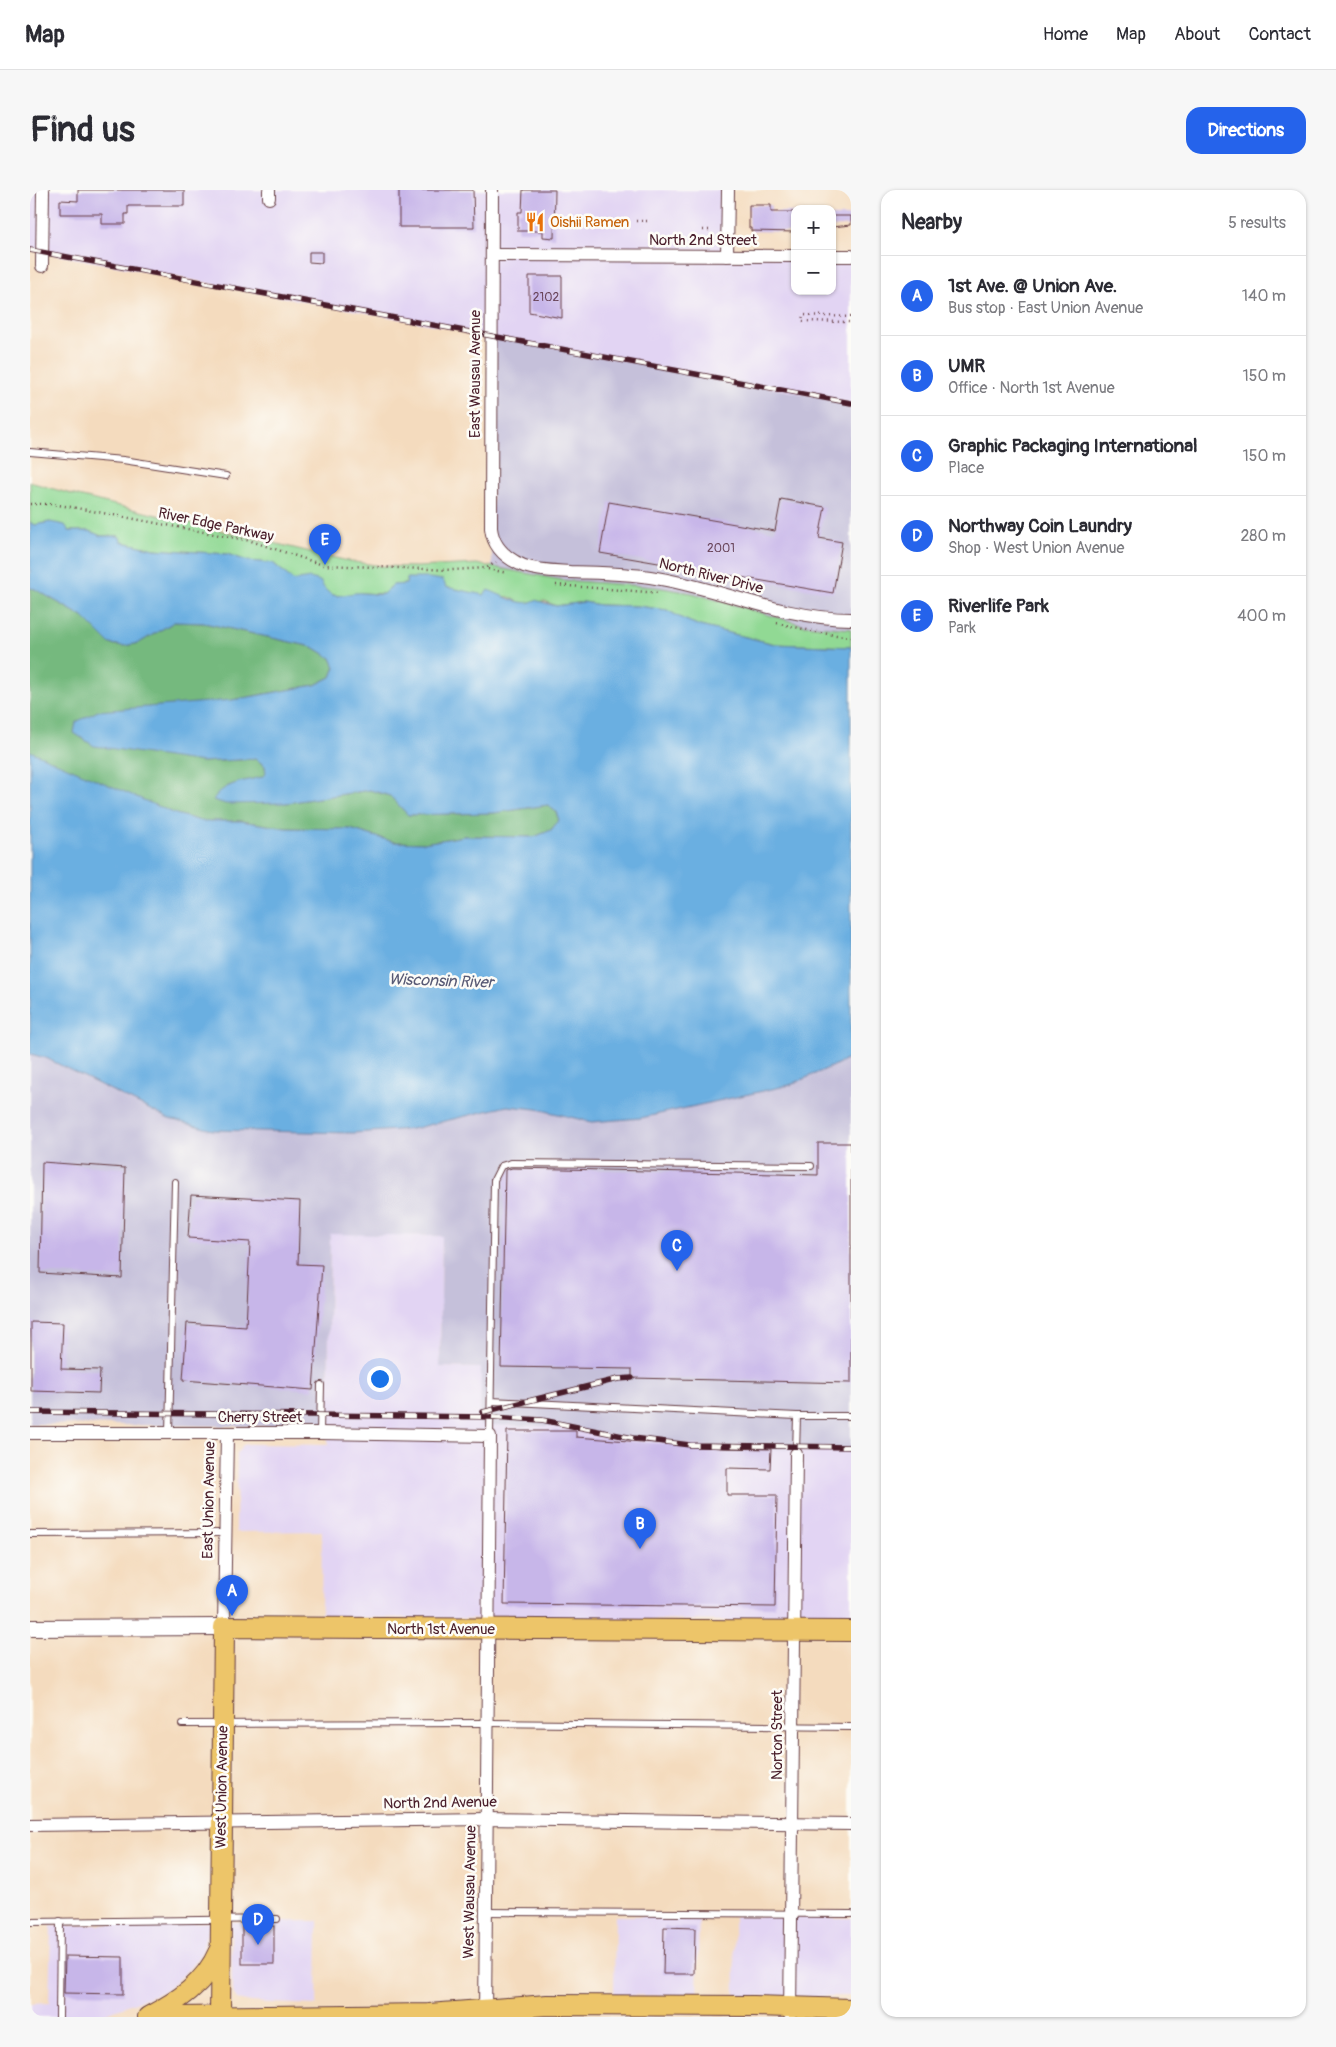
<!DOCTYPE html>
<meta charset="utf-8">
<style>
:root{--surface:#fff;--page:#f7f7f7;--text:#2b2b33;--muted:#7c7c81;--line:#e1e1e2;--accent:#2563eb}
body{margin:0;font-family:Pangolin,sans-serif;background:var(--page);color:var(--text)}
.controls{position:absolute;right:15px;top:15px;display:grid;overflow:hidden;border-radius:10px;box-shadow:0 1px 4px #0004}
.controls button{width:45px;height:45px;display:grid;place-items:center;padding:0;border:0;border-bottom:1px solid var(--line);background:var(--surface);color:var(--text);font:25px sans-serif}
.you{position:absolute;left:349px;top:1188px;width:18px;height:18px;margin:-12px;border:4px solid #fff;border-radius:50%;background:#1a73e8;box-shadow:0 0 0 8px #1a73e833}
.badge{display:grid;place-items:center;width:32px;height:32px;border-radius:50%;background:var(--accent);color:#fff;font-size:16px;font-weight:700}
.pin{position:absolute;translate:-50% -41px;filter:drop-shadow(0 1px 2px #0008)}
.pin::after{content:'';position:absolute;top:26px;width:18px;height:15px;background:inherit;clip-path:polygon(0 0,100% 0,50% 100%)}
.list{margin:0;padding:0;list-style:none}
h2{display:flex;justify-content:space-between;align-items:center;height:65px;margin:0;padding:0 20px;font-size:21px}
h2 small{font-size:16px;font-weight:400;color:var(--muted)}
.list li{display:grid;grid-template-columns:32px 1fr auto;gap:15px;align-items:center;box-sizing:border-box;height:80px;padding:0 20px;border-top:1px solid var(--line)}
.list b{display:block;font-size:19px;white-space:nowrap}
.list p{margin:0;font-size:16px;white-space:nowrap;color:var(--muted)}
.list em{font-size:16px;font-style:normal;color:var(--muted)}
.map{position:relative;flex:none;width:821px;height:1827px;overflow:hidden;border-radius:15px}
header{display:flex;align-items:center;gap:30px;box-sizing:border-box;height:70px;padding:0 25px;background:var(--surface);border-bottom:1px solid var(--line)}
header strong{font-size:24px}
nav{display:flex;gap:28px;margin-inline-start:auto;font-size:18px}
.intro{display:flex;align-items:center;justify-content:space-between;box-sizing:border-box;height:120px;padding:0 30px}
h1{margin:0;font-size:35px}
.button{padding:12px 22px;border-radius:15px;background:var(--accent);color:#fff;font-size:18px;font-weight:700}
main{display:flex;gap:30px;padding:0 30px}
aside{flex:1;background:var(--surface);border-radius:15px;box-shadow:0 1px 4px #0004}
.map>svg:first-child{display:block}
.built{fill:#e2d4f3}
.industrial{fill:#c5c0da}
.green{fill:#91d994;stroke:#6e7c60}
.forest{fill:#74b97e;stroke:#5f6c54}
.water{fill:#6bafe1;stroke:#5a6786}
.building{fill:#c7b6e9}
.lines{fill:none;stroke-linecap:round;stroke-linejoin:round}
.service-casing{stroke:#643b41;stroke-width:8}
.minor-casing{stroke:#643b41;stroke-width:14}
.tertiary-casing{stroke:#643b41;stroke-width:18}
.primary-casing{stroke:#643b41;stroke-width:22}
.path{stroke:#643b41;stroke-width:2.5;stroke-dasharray:1 4;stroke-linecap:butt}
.service{stroke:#fff;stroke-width:6}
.minor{stroke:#fff;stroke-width:12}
.tertiary{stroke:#fff;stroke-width:16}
.primary{stroke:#edc569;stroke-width:20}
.rail-casing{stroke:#4a1f2b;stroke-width:5.5}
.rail{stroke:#fdfcf7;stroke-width:4;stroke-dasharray:11;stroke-linecap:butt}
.labels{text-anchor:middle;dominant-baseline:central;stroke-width:5;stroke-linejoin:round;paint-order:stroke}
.number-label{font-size:12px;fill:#69455a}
.food-label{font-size:15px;fill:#c56008;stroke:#fdfcf7;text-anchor:start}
.street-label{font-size:15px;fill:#4a1f2b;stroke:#fdfcf7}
.water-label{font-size:16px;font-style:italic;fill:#575974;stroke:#fdfcf7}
</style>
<header>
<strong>Map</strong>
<nav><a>Home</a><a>Map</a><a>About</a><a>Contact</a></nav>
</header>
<div class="intro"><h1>Find us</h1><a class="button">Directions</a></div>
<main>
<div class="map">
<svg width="821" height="1827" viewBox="0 0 821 1827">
<rect width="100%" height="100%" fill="#fdfcf7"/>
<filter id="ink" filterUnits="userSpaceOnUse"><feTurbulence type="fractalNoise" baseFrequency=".02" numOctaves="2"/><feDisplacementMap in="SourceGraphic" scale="10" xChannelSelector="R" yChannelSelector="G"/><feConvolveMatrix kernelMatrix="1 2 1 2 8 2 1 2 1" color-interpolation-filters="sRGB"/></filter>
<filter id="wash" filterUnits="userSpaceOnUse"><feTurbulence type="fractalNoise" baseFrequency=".0096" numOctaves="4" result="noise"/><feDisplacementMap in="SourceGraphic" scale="20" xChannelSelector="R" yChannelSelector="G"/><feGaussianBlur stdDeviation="1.12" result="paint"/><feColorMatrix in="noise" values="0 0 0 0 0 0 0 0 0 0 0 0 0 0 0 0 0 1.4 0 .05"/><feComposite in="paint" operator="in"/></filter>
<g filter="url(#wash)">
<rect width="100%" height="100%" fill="#f4dbbe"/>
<g class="built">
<path d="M0,0H697L696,66L765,67V101H802V67H821V213L0,60Z"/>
<path d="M300,1043L412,1046L410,1177L451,1178L469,1235L523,1236L594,1248L683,1257L821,1260V1432L291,1427L292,1341L206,1342L207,1263L213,1255L219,1254L298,1255Z"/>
<path d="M585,1726H669L667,1806L584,1805Z"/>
<path d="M704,1726L821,1728V1806H705Z"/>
<path d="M288,1731L287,1815L221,1812L207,1809L202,1801L201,1732Z"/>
<path d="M180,1732L172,1761L166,1772L137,1800L66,1827H0V1814L19,1813L21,1736Z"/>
</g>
<g class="industrial">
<path d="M462,146L821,213V439L774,435L662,403L642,400L532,390L462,377Z"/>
<path d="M0,864L16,868L139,929L183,940L322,943L382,939L477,916L507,919L760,895L821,868V1261L683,1257L594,1248L523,1236L450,1235L451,1178L410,1177L412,1046L300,1044L298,1237L0,1234Z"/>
</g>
<path class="green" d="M0,292L48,306L318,371L352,376L387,377L447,374L532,390L626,397L662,403L774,435L821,439V457L745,454L670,436L653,429L637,420L608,416L570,415L554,412L526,416L515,411L491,413L479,407L442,404L416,397L376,394L363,395L353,404L332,403L318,406L301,405L295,400L270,389L264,391L243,373L218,371L197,364L124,359L92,352L89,346H71L60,341H38L20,332L4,335L0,332Z"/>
<path class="forest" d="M0,398L5,399L53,427L80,454L94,456L109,453L144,432L174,433L283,457L301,468L305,477L301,487L285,495L202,510L172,572L226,569L235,576L236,583L232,587L198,596L256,613L340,600L360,606L378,625L464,623L518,615L526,622L529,630L521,640L504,647L434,646L394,653L364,652L320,639L255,638L211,631H171L146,624L8,566L0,561Z"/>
<path class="water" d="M0,332L4,335L20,332L35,335L39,341H60L71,346H89L92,352L124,359L197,364L218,371L243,373L264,391L280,388L290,391C303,416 313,401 333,403C340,403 346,405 353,404L363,395L376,394L377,388H399L413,390L416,397L454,405L458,400C472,405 493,418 505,410L526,416L554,412L570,415L608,416L637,420L653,429L670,436L745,454L821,457V868L760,895L611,928L561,932L507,919L477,916L382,939L323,943L183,940L139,929L16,868L0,864V561L146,624L171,631H211L255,638L320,639L364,652L394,653L434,646L504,647L521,640L529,630L526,622L518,615L464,623L378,625L360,606L340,600L256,613L196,614L183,610C193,593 215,591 232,587L236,583L235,576L226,569L172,572L64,556L44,543L46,532L68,521L202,510L285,495L301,487L305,477L301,468L283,457L174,433L144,432L109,453L94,456L80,454L53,427L5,399L0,398Z"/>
<g id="blocks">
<g class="building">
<path d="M48,0H154V16H98V24H95V34H72V24H30V10L48,11Z"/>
<path d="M369,0H443L444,37H369Z"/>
<path d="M493,0H525L524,48L513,47V41H488V22H492Z"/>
<path d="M719,15H741V22H765V42L721,41V38H719Z"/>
<path d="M802,26H821V35L802,37Z"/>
<path d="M279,62H292V73L279,72Z"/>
<path d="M499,86H532V128L499,122Z"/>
<path d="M751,309L795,317L789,348L812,352L803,403L570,363L579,312L745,341Z"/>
<path d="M788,953H821V1193L602,1188V1179L471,1177L475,980L482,978L533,979L788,985Z"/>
<path d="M12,972L95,978L92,1088L10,1083Z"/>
<path d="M161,1005L270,1011L268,1074L292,1075L283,1200L153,1190L157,1133L216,1137L220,1052L158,1048Z"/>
<path d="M1,1132L33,1133L31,1179L70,1180L69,1203L1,1201Z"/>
<path d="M477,1241H546V1247L691,1258L741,1259L740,1279L697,1278V1305H747L745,1417L474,1414Z"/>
<rect x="212" y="1736" width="32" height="38"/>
<path d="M634,1737L665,1738L664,1784H633Z"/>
<path d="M35,1766L93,1767V1804L34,1803Z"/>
</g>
</g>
</g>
<g filter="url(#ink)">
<use href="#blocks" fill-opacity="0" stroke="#643b41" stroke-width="1"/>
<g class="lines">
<defs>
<g id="service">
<path d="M0,262L93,270L196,286"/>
<path d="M461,1211L767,1226H821"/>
<path d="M139,1243L145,992"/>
<path d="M290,1243L291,1195"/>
<path d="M460,1246L464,990L471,976L481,973L781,976"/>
<path d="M766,1264L767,1226"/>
<path d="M0,1344L195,1343"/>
<path d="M152,1534L458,1533L821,1537"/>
<path d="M456,1722L821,1724"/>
<path d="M0,1732L247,1729"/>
<path d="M29,1827L30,1731"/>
</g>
<g id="minor">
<path d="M462,0L461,338C463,357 477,369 494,376C509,381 525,381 540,382C566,383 593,383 620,387C688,397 751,429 821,429"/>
<path d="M239,8V0"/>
<path d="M462,65L765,66"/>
<path d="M697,66L698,0"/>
<path d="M802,66H821"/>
<path d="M12,76L13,0"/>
<path d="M0,1243H290L460,1246L455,1827"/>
<path d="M194,1437L197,1243"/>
<path d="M0,1635L457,1629L821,1634"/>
<path d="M760,1825L766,1264"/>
</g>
<path id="tertiary" d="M0,1438L194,1437"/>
<g id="primary">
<path d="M190,1825L194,1437L821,1441"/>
<path d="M118,1827C148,1811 175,1794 189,1761"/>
<path d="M144,1827L399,1824L517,1815L724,1816L821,1819"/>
</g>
</defs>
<use href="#service" class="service-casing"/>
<use href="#minor" class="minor-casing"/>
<use href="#tertiary" class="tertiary-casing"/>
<use href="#primary" class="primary-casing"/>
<g class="path">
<path d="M606,31H620"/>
<path d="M673,40H680"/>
<path d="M821,127L773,125L772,131L819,132L821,134"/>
<path d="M0,314H22L41,317L221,351L293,375L422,380L457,378L466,372"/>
<path d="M458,379L477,383"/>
<path d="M526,395L630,403"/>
<path d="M747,433L791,443L821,447"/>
</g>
<use href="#service" class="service"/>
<use href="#minor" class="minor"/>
<use href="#tertiary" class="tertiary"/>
<use href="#primary" class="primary"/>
<defs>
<g id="rail">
<path d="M0,60L821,213"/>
<path d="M0,1222L461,1227L512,1230L603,1248L660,1255L821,1257"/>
<path d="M453,1222L588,1189L602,1188"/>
</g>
</defs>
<use href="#rail" class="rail-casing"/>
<use href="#rail" class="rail"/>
</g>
</g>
<defs>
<symbol id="restaurant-bare" viewBox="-9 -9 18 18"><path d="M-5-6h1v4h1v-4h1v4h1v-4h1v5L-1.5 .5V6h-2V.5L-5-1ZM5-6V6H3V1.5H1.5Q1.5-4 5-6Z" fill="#e8710a" stroke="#fdfcf7" stroke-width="2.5" paint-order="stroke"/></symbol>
</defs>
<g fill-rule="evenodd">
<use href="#restaurant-bare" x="491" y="18" width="28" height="28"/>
</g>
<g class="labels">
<g class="number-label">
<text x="516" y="107">2102</text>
<text x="691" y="358">2001</text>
</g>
<g class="food-label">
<text x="520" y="32">Oishii Ramen</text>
</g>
<g class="street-label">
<text x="673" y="50">North 2nd Street</text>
<text transform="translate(445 184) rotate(-90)">East Wausau Avenue</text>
<text transform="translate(186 335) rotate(12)">River Edge Parkway</text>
<text transform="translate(681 386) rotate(14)">North River Drive</text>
<text x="230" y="1227">Cherry Street</text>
<text transform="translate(179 1310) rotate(-89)">East Union Avenue</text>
<text x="411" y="1439">North 1st Avenue</text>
<text transform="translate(747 1545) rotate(-90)">Norton Street</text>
<text transform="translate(192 1597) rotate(-89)">West Union Avenue</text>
<text transform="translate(410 1613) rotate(-1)">North 2nd Avenue</text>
<text transform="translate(440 1702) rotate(-89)">West Wausau Avenue</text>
</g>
<g class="water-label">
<text transform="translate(411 791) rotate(2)">Wisconsin River</text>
</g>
</g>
</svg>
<div class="controls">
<button>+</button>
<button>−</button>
</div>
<div class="you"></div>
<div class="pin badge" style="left:202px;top:1426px">A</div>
<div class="pin badge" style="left:610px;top:1359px">B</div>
<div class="pin badge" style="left:647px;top:1081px">C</div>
<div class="pin badge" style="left:228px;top:1755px">D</div>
<div class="pin badge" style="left:295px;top:375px">E</div>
</div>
<aside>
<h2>Nearby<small>5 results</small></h2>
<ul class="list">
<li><span class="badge">A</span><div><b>1st Ave. @ Union Ave.</b><p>Bus stop · East Union Avenue</p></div><em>140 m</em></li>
<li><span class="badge">B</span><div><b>UMR</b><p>Office · North 1st Avenue</p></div><em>150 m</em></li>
<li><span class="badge">C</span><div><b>Graphic Packaging International</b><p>Place</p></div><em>150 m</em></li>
<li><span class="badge">D</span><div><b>Northway Coin Laundry</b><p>Shop · West Union Avenue</p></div><em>280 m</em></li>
<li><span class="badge">E</span><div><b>Riverlife Park</b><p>Park</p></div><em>400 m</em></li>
</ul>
</aside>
</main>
